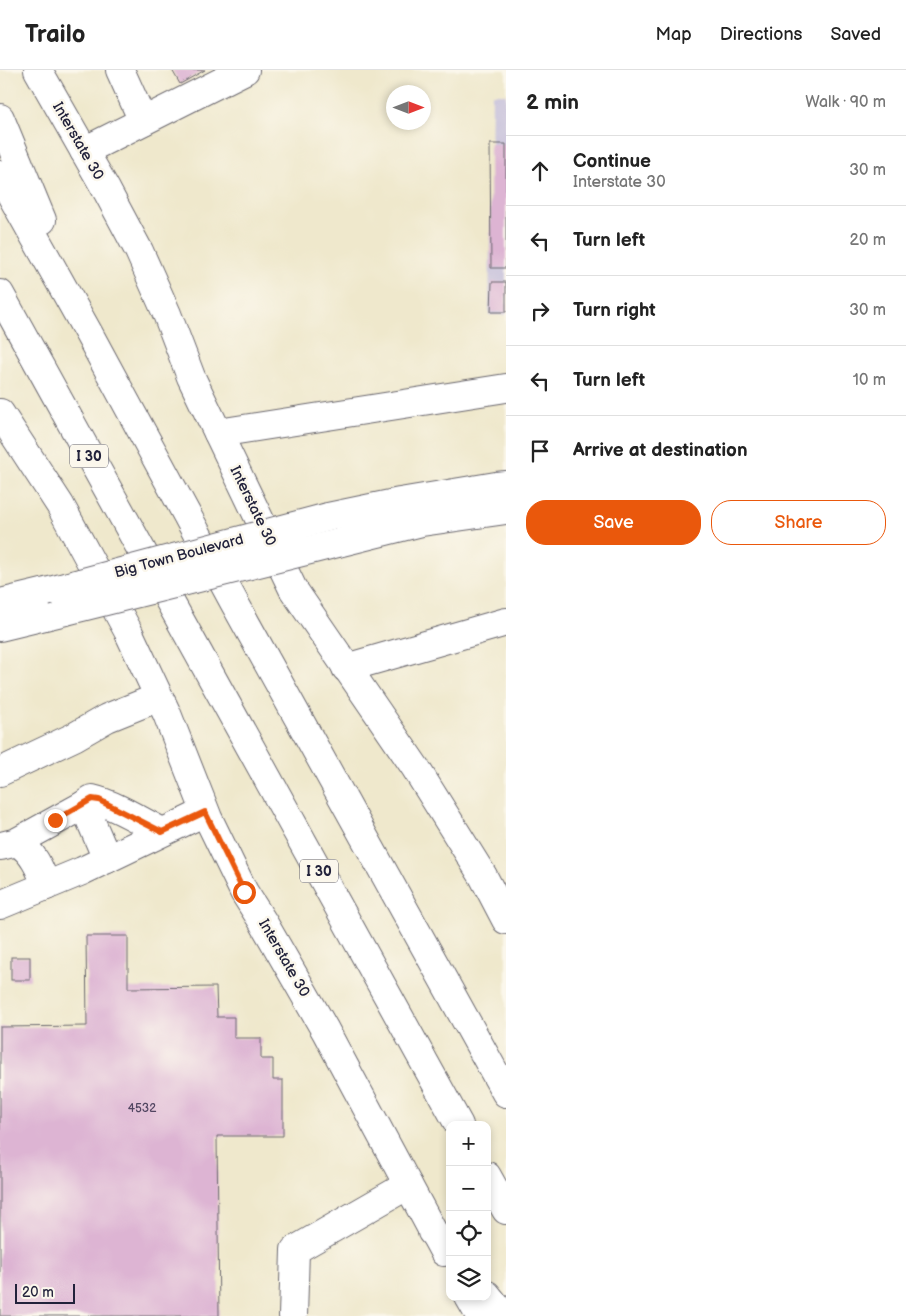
<!DOCTYPE html>
<meta charset="utf-8">
<style>
:root{--surface:#fff;--page:#f6f6f6;--text:#222;--muted:#767676;--line:#e0e0e0;--accent:#ea580c}
body{margin:0;font-family:"Balsamiq Sans",sans-serif;background:var(--page);color:var(--text)}
.controls{position:absolute;right:15px;bottom:15px;display:grid;overflow:hidden;border-radius:10px;box-shadow:0 2px 8px #0003}
.controls button{width:45px;height:45px;display:grid;place-items:center;padding:0;border:0;border-bottom:1px solid var(--line);background:var(--surface);color:var(--text);font:25px sans-serif}
.compass{position:absolute;left:386px;top:15px;width:45px;height:45px;border-radius:50%;background:var(--surface);box-shadow:0 2px 8px #0003;rotate:90deg}
.scale{position:absolute;left:15px;bottom:12px;width:60px;box-sizing:border-box;padding-left:5px;border:2px solid #22223b;border-top:0;font-size:14px;line-height:18px;white-space:nowrap;color:#22223b;-webkit-text-stroke:4px #fbf7ec;paint-order:stroke}
.stop{position:absolute;width:15px;height:15px;margin:-11px;border:4px solid #ea580c;border-radius:50%;background:#fff}
.stop.end{background:#ea580c;border-color:#fff;box-shadow:0 1px 5px #0008}
.list{margin:0;padding:0;list-style:none}
h2{display:flex;justify-content:space-between;align-items:center;height:65px;margin:0;padding:0 20px;font-size:21px}
h2 small{font-size:16px;font-weight:400;color:var(--muted)}
.list li{display:grid;grid-template-columns:32px 1fr auto;gap:15px;align-items:center;box-sizing:border-box;height:70px;padding:0 20px;border-top:1px solid var(--line)}
.list b{display:block;font-size:19px;white-space:nowrap}
.list p{margin:0;font-size:16px;white-space:nowrap;color:var(--muted)}
.list em{font-size:16px;font-style:normal;color:var(--muted)}
.actions{display:flex;gap:10px;padding:15px 20px}
.actions a{flex:1;padding:11px 0;border:1px solid var(--accent);border-radius:20px;text-align:center;font-size:18px;color:var(--accent)}
.actions .main{background:var(--accent);color:#fff}
.icon{flex:none;width:28px;height:28px;fill:none;stroke:currentColor;stroke-width:2;stroke-linecap:round;stroke-linejoin:round}
.map{position:relative;flex:none;width:506px;height:1246px;overflow:hidden}
header{display:flex;align-items:center;gap:30px;box-sizing:border-box;height:70px;padding:0 25px;background:var(--surface);border-bottom:1px solid var(--line)}
header strong{font-size:24px}
nav{display:flex;gap:28px;margin-inline-start:auto;font-size:18px}
main{display:flex}
aside{flex:1;background:var(--surface)}
.map>svg:first-child{display:block}
.industrial{fill:#c6c0da}
.building{fill:#ddb4d3}
.lines{fill:none;stroke-linecap:round;stroke-linejoin:round}
.minor-casing{stroke:#6a676e;stroke-width:30}
.major-casing{stroke:#6a676e;stroke-width:30}
.highway-casing{stroke:#6a676e;stroke-width:30}
.minor{stroke:#fff;stroke-width:28}
.major{stroke:#fff;stroke-width:28}
.highway{stroke:#fff;stroke-width:28}
.major-bridge-casing{stroke:#6a676e;stroke-width:30;stroke-linecap:butt}
.major-bridge{stroke:#fff;stroke-width:28}
.route{stroke:#ea580c;stroke-width:6}
.labels{text-anchor:middle;dominant-baseline:central;stroke-width:5;stroke-linejoin:round;paint-order:stroke}
.number-label{font-size:12px;fill:#514661}
.shield{fill:#fbf7ec;stroke:#636270;stroke-width:1}
.shield-label{font-size:14px;font-weight:bold;fill:#22223b}
.street-label{font-size:15px;fill:#22223b;stroke:#fbf7ec}
</style>
<header>
<strong>Trailo</strong>
<nav><a>Map</a><a>Directions</a><a>Saved</a></nav>
</header>
<main>
<div class="map">
<svg width="506" height="1246" viewBox="0 0 506 1246">
<rect width="100%" height="100%" fill="#fbf7ec"/>
<filter id="ink" filterUnits="userSpaceOnUse"><feTurbulence type="fractalNoise" baseFrequency=".02" numOctaves="2"/><feDisplacementMap in="SourceGraphic" scale="10" xChannelSelector="R" yChannelSelector="G"/><feConvolveMatrix kernelMatrix="1 2 1 2 8 2 1 2 1" color-interpolation-filters="sRGB"/></filter>
<filter id="wash" filterUnits="userSpaceOnUse"><feTurbulence type="fractalNoise" baseFrequency=".0096" numOctaves="4" result="noise"/><feDisplacementMap in="SourceGraphic" scale="20" xChannelSelector="R" yChannelSelector="G"/><feGaussianBlur stdDeviation="1.12" result="paint"/><feColorMatrix in="noise" values="0 0 0 0 0 0 0 0 0 0 0 0 0 0 0 0 0 1.4 0 .05"/><feComposite in="paint" operator="in"/></filter>
<g filter="url(#wash)">
<rect width="100%" height="100%" fill="#efe8cc"/>
<path class="industrial" d="M492,24H506V245H489Z"/>
<g id="blocks">
<g class="building">
<path d="M172,0H205L180,14Z"/>
<path d="M490,74H506V198H491Z"/>
<path d="M492,212H506V242H491Z"/>
<path d="M86,866H128V918L216,917L217,947H234V968H261V989H273V1010H283V1066H217L219,1246H0V957L87,956Z"/>
<rect x="11" y="887" width="19" height="23"/>
</g>
</g>
</g>
<g filter="url(#ink)">
<use href="#blocks" fill-opacity="0" stroke="#6a676e" stroke-width="1"/>
<g class="lines">
<defs>
<g id="minor">
<path d="M120,0L143,51"/>
<path d="M84,81L245,0"/>
<path d="M17,772L84,735"/>
<path d="M1,776L17,772C33,782 40,798 46,816"/>
<path d="M107,789L84,735L92,729C112,733 143,752 162,762"/>
<path d="M0,835L82,801L205,742"/>
<path d="M293,1246L295,1180L408,1115"/>
</g>
<g id="major">
<path d="M38,0L107,121L139,181L167,244L191,307L293,519L415,697L483,806L506,850"/>
<path d="M0,343L60,435L128,561L167,644L208,748L244,822L263,852L325,960L444,1182"/>
<path d="M218,363L506,318"/>
<path d="M328,447L400,432L496,416L506,415"/>
<path d="M338,473L422,452L506,440"/>
<path d="M0,533L46,522"/>
<path d="M0,557L66,541"/>
<path d="M346,598L506,552"/>
<path d="M0,702L74,667L107,648L159,627"/>
<path d="M469,1227L480,1246"/>
</g>
<g id="highway">
<path d="M0,48L42,150"/>
<path d="M0,105L89,264L234,532L506,1023"/>
<path d="M0,224L459,1055"/>
<path d="M487,1106L506,1140"/>
<path d="M432,1162L450,1182"/>
<path d="M487,1225L504,1246"/>
</g>
</defs>
<use href="#minor" class="minor-casing"/>
<use href="#major" class="major-casing"/>
<use href="#highway" class="highway-casing"/>
<use href="#minor" class="minor"/>
<use href="#major" class="major"/>
<use href="#highway" class="highway"/>
<defs>
<g id="major-bridge">
<path d="M46,522L328,447"/>
<path d="M66,541L338,473"/>
</g>
</defs>
<use href="#major-bridge" class="major-bridge-casing"/>
<use href="#major-bridge" class="major-bridge"/>
</g>
</g>
<g class="lines" filter="url(#ink)">
<path class="route" d="M55,750L92,729L99,730L162,762L205,742L244,822"/>
</g>
<g class="labels">
<g class="number-label">
<text x="142" y="1038">4532</text>
</g>
<g class="shield">
<rect x="70" y="374.5" width="38" height="23" rx="4"/>
<rect x="300" y="789.5" width="38" height="23" rx="4"/>
</g>
<g class="shield-label">
<text x="89" y="386">I 30</text>
<text x="319" y="801">I 30</text>
</g>
<g class="street-label">
<text transform="translate(78 71) rotate(60)">Interstate 30</text>
<text transform="translate(253 436) rotate(64)">Interstate 30</text>
<text transform="translate(179 486) rotate(-15)">Big Town Boulevard</text>
<text transform="translate(284 888) rotate(60)">Interstate 30</text>
</g>
</g>
</svg>
<div class="controls">
<button>+</button>
<button>−</button>
<button><svg class="icon" aria-label="locate" viewBox="0 0 24 24"><circle cx="12" cy="12" r="6"/><path d="M12 2v4M12 18v4M2 12h4M18 12h4"/></svg></button>
<button><svg class="icon" aria-label="layers" viewBox="0 0 24 24"><path d="M12 4l9 5-9 5-9-5zM3 14l9 5 9-5"/></svg></button>
</div>
<svg class="compass" viewBox="-18 -18 36 36"><path d="M0-13l5 13h-10z" fill="#e53935"/><path d="M0 13l5-13h-10z" fill="#767676"/></svg>
<div class="scale">20 m</div>
<div class="stop" style="left:244px;top:822px"></div>
<div class="stop end" style="left:55px;top:750px"></div>
</div>
<aside>
<h2>2 min<small>Walk · 90 m</small></h2>
<ul class="list">
<li><svg class="icon" aria-label="ahead" viewBox="0 0 24 24"><path d="M12 20V5M6 11l6-6 6 6"/></svg><div><b>Continue</b><p>Interstate 30</p></div><em>30 m</em></li>
<li><svg class="icon" aria-label="left" viewBox="0 0 24 24"><path d="M17 20v-9H6M10 6l-5 5 5 5"/></svg><div><b>Turn left</b></div><em>20 m</em></li>
<li><svg class="icon" aria-label="right" viewBox="0 0 24 24"><path d="M7 20v-9h11M14 6l5 5-5 5"/></svg><div><b>Turn right</b></div><em>30 m</em></li>
<li><svg class="icon" aria-label="left" viewBox="0 0 24 24"><path d="M17 20v-9H6M10 6l-5 5 5 5"/></svg><div><b>Turn left</b></div><em>10 m</em></li>
<li><svg class="icon" aria-label="arrive" viewBox="0 0 24 24"><path d="M6 21V4h12l-3 4 3 4H6"/></svg><div><b>Arrive at destination</b></div></li>
</ul>
<div class="actions"><a class="main">Save</a><a>Share</a></div>
</aside>
</main>
